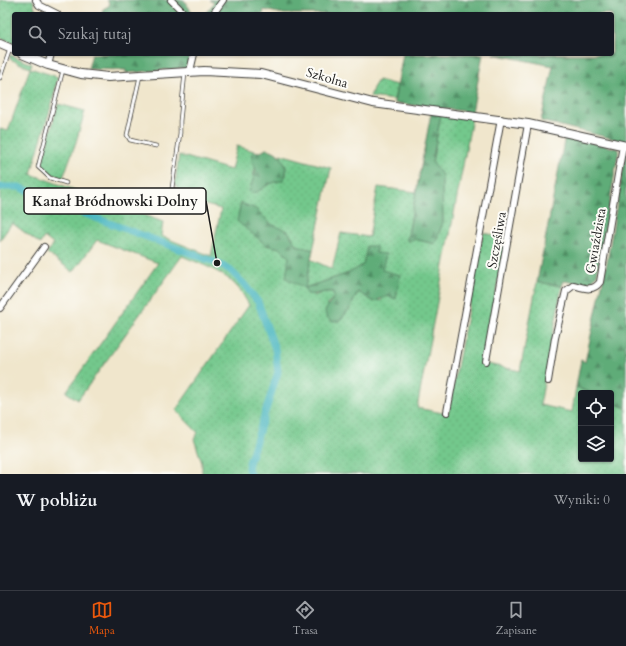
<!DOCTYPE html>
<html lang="pl">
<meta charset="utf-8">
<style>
:root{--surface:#171b24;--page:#20242c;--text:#f1f3f6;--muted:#9ea1a6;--line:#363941;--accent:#ea580c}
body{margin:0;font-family:Cardo,serif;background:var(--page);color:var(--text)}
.controls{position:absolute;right:12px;bottom:12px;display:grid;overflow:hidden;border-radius:4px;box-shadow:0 1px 3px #0004}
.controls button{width:36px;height:36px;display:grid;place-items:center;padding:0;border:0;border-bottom:1px solid var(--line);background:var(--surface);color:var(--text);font:20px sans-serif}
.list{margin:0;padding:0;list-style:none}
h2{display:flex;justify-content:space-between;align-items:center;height:52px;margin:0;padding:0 16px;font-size:17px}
h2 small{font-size:13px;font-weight:400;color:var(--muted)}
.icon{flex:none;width:22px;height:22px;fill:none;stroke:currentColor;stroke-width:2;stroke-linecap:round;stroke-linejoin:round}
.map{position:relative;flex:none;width:626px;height:474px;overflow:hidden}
.search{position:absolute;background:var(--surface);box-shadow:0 1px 3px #0004;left:12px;right:12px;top:12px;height:44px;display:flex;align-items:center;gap:10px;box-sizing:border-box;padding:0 14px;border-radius:4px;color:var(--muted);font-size:15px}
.sheet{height:116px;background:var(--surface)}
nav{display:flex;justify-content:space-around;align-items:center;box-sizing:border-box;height:56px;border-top:1px solid var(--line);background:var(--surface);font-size:11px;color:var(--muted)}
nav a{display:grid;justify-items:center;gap:2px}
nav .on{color:var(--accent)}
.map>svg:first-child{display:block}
.grass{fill:url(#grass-dots);stroke:#487254;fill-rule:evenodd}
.forest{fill:url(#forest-firs);stroke:#3d644a}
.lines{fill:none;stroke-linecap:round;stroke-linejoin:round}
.canal{stroke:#46b5bf;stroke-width:7}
.service-casing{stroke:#3c3a36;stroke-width:4.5}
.minor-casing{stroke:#3c3a36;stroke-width:8}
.tertiary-casing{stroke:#3c3a36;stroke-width:10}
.service{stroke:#fff;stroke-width:3}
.minor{stroke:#fff;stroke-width:6}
.tertiary{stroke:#fff;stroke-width:8}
.labels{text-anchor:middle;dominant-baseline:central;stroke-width:4;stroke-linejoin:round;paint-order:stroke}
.street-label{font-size:13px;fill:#1c1c1c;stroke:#fdfcf7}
.leader{fill:none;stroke:#1c1c1c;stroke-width:1.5}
.callout-dot{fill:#1c1c1c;stroke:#fdfcf7;stroke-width:1.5}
.callout{fill:#fdfcf7;stroke:#1c1c1c;stroke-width:1.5}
.callout-label{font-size:14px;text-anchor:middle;font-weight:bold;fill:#1c1c1c}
</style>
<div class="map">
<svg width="626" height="474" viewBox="0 0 626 474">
<defs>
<pattern id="grass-dots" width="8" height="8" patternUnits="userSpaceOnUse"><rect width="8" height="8" fill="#73c88c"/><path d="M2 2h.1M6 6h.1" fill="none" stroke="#63ab78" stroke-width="1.8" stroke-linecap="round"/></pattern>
<pattern id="forest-firs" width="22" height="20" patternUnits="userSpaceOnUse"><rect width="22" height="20" fill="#5eac78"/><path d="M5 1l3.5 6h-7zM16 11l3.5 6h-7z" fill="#4d8b62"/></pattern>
</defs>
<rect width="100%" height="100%" fill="#fdfcf7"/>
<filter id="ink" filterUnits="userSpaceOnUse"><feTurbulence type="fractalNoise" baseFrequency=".025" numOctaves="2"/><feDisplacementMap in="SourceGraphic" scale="8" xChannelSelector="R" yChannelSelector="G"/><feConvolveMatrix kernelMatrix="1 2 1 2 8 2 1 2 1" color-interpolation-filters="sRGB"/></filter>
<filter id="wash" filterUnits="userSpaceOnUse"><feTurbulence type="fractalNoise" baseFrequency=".012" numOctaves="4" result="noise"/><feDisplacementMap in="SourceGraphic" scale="16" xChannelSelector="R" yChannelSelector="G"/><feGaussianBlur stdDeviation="0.9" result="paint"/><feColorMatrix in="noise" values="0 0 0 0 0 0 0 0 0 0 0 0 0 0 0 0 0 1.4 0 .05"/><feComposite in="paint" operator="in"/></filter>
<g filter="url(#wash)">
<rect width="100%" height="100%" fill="#f0e6cc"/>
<g class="grass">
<path d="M0,0H33L35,9L53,14H14V44L0,37Z"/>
<path d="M10,55L32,64L30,68L58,77L52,103L31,174L163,222L161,236L211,256L221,209L202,204L203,199L179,192L175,184L179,155L231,170L237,146L254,151L252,160L256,166L253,176L257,192C265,184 276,183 286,176V168L280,154L331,168L313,250C304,247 293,247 292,236L271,224L256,209L266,245L280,248L289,257L304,288L310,259L332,269L341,233L369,237L378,187L416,192L407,240L414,239L435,244L443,222L442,181L439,171L432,163L441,114L472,118L417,408L448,414L483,233L506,237L483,363L520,371L537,282L562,286L540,405L572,412L576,387L591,393H581V459H611V402L626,408V474H202V463L194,439L198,433L176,410L249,305C246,300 243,294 239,289C226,272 200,264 182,256L78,400L66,392L158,263L97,240L73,272L47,253L53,244L44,237L40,244L12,223L0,240V129L8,131L30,68L10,59ZM363,265L382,270L386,296L380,301L358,292L349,310L327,305L334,297L333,292H324L314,296L304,288L349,273Z"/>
<path d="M378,80L397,85L394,100L370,97L373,88Z"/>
<path d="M58,104L85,111L76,142L63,178L50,173L42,163Z"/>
</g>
<g class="forest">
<path d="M107,0H184L193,14H102L103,9L110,5Z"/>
<path d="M210,0H626V142L541,121L553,66L493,54H612V14H284L264,10L263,14H205L214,3Z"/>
<path d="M92,54H191L186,68L126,73V70L88,69Z"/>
<path d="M403,54H483L472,112L394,103Z"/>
<path d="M431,113L441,114L432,162L442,175V181L443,222L435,244L414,239L407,241Z"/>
<path d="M565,136L619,149L597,274C590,288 576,283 564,281L562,286L537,282Z"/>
<path d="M266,149C281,150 291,168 283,180L269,184L257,192L252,193L249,192L256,170L252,160L254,151L261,152Z"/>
<path d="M626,151V408L611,402V393H591L576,387L581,360L585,362L607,262Z"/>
<path d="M241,203L256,209L271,224L288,231L296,245L313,250L305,288L349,273L363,265L367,246H376V253L386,254L382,270L400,275L396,299L386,296L374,302L358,292L349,310L339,321H331L326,316L325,311L334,297L333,292C324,290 317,296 307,294L304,288L286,278L289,257L280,248L266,245L237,221Z"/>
</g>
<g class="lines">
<path class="canal" d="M0,187H19L77,211L217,263L230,270L244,284L258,302L275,349L278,372L249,463L248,468L250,474"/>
</g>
</g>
<g filter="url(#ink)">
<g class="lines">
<defs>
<g id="service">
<path d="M63,70L38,167L50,178L66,183"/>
<path d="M185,73L180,121V133L172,188L179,195L200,200"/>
<path d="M140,76L127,135L130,140L156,146"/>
<path d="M0,78L10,49"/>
</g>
<g id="minor">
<path d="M36,0L39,5L57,14"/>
<path d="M171,0L185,14"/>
<path d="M213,14L223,0"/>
<path d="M48,65L51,54"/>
<path d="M190,71L194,54"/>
<path d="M0,308L44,247"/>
<path d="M486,361L528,124"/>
<path d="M548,381L555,338L566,291L574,285C584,288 593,292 600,282L623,145"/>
<path d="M447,412L501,119"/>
</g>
<g id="tertiary">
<path d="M0,44L14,50"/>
<path d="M22,54L48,65L81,74L108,77L204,71L261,74L373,103L528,124L626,146"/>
</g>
</defs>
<use href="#service" class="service-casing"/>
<use href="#minor" class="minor-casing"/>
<use href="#tertiary" class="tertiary-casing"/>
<use href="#service" class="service"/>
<use href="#minor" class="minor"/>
<use href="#tertiary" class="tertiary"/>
</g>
</g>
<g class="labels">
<g class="street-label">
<text transform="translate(327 78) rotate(16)">Szkolna</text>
<text transform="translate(497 240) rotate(-80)">Szczęśliwa</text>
<text transform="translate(596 241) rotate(-80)">Gwiaździsta</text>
</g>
</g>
<path class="leader" d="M217 263L206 201"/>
<circle class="callout-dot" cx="217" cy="263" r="4"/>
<rect class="callout" x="24" y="188" width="182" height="26" rx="4"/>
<g class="callout-label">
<text x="115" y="206">Kanał Bródnowski Dolny</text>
</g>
</svg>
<div class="controls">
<button><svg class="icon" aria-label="locate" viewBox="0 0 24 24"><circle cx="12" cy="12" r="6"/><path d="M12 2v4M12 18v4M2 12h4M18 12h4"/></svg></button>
<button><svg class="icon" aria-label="layers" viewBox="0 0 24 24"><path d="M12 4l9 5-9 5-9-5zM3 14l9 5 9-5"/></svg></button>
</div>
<div class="search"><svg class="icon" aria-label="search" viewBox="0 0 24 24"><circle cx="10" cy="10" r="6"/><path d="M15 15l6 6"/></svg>Szukaj tutaj</div>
</div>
<section class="sheet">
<h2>W pobliżu<small>Wyniki: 0</small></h2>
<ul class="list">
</ul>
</section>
<nav>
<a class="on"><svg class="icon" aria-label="map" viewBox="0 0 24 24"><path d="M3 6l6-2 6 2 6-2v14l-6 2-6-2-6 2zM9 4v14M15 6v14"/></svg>Mapa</a>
<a><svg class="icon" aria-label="directions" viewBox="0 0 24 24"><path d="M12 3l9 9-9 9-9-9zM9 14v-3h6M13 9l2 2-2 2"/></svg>Trasa</a>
<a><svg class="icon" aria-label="saved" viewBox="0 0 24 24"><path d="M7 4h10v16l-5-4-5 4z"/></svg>Zapisane</a>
</nav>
